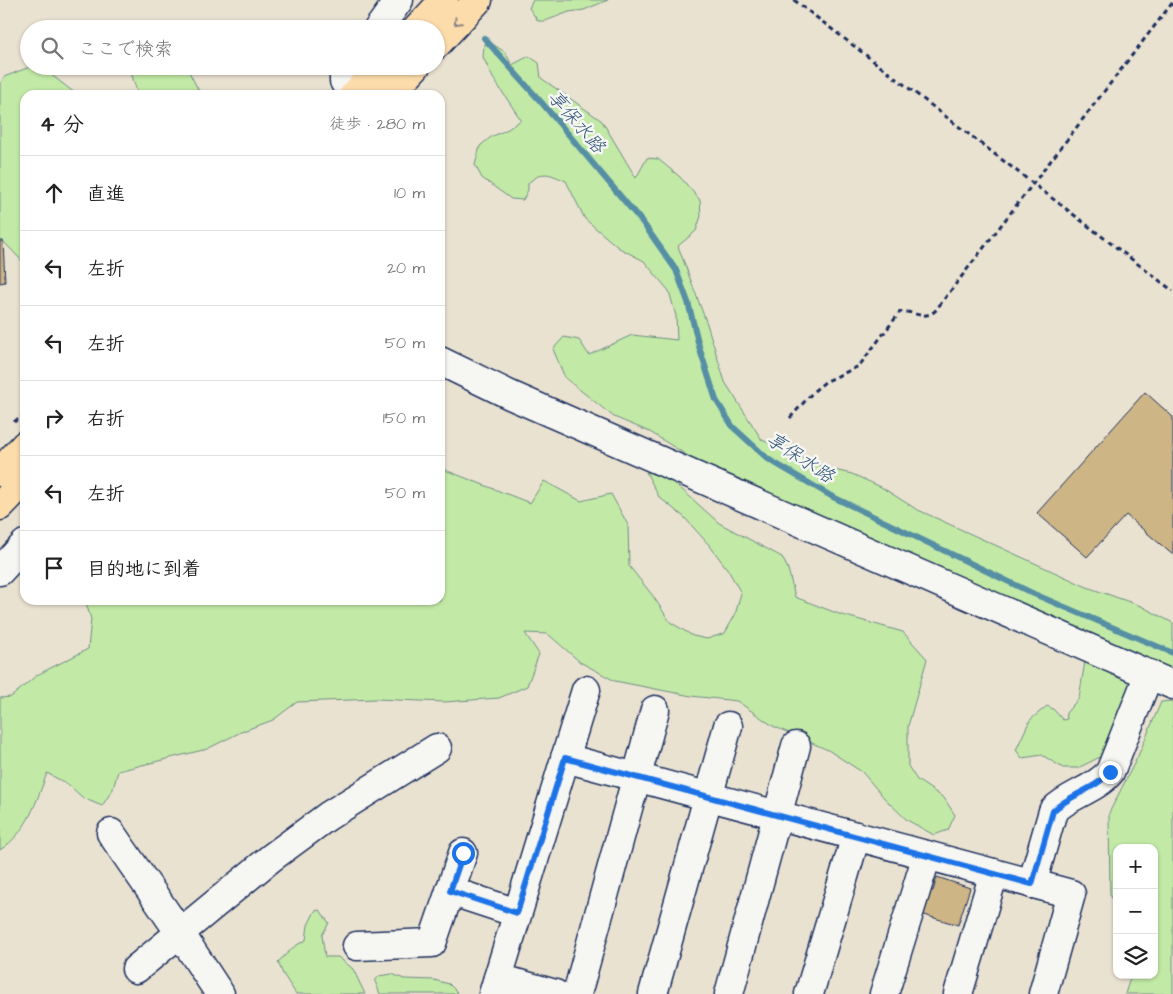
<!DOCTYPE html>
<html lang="ja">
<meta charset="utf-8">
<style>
:root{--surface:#fff;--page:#f2f2f2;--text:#222;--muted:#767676;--line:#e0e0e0}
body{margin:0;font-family:"Architects Daughter","Klee One",sans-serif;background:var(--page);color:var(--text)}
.controls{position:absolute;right:15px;bottom:15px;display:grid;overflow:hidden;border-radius:10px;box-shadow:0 1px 4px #0004}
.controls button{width:45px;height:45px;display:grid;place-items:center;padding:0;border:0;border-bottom:1px solid var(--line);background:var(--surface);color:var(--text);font:25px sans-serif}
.stop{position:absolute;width:15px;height:15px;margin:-11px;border:4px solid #1a73e8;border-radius:50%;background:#fff}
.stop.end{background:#1a73e8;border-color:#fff;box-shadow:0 1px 5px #0008}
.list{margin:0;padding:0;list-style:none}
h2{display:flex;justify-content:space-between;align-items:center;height:65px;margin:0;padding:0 20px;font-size:21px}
h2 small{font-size:16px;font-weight:400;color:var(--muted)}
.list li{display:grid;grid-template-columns:32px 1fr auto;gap:15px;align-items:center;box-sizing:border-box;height:75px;padding:0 20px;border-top:1px solid var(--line)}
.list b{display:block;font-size:19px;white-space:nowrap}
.list em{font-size:16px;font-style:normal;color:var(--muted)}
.icon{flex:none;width:28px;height:28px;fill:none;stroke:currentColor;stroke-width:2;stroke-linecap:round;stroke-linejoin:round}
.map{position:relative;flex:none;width:1173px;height:994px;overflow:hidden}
.search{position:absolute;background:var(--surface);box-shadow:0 1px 4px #0004;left:20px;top:20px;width:425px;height:55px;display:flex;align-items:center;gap:12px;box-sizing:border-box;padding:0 18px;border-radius:28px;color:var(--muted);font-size:19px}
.panel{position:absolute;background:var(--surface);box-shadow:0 1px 4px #0004;left:20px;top:90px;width:425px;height:515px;border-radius:15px}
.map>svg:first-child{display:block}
.green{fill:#c2eaa6;stroke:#6e8c82}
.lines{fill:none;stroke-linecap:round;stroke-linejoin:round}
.stream{stroke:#568fa4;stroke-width:6}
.building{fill:#ceb585;stroke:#1b2f5e}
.minor-casing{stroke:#1b2f5e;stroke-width:31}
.highway-casing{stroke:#1b2f5e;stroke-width:31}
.path{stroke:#1b2f5e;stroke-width:3;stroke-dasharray:5 4;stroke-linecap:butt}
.minor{stroke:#f6f6f2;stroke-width:28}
.highway{stroke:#fddcac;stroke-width:28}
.oneway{stroke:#8c8685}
.route{stroke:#1a73e8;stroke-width:6}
.labels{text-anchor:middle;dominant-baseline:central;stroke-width:5;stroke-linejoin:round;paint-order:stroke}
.water-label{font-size:19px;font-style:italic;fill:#34577b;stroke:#f6f6f2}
</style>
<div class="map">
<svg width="1173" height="994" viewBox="0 0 1173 994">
<rect width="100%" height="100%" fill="#eae2d1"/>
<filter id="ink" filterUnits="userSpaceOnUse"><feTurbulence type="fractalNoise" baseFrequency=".02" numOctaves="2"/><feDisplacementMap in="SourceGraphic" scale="10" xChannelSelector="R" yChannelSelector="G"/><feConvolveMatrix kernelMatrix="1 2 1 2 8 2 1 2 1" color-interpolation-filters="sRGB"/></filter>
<g filter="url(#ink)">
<g class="green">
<path d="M533,0H608L584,10L569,12L545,21H538L529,8Z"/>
<path d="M491,43L505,52L512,65L529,56L539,63L541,78L602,121L636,178L647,158L658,159L680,177L700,200L701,216L696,231L678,246L707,324L725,382L762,440L825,468L852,474L881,487L916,509L1087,587L1141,606L1173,623V677L739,488L650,432L614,417L565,378L553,349L564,337L579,340L589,355L632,335L677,340L676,316L669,291L644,261L619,248L585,219L566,181C547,173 544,170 528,183V190L523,200L511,199L482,178L475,165L480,146L491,137L508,129L521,120L493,78L483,57L484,45Z"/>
<path d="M32,66H40L76,94L75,95H25V264L3,241H0V84L4,77Z"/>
<path d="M129,66H186L201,95H138Z"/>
<path d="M440,468L530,503L544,481L581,501L611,494L628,525L629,566L653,596L670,622L693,636L707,639L725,633L735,615L741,593L728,570L710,546L684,517L659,497L646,472L670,479L719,523L782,557L788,569L795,597L839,614L903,632L927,659L908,726V766L917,780L944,798L955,815L948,830L934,835L907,820L886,800L862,772L828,750L773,726L737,701L691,696L615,681L580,662L548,634L525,633L539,654L527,686L499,698L444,702L376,699L297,702L273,720L243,731L207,749L118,771L113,789L102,806L83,798L69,785L47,773C36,802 28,832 0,850V698L11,697L37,675L88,649L91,619L85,600H440Z"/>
<path d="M1085,661L1129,678L1134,692L1108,753L1078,768H1063L1042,755L1022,758L1016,750L1030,720L1047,706L1053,709L1063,720L1067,719L1066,713L1079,698Z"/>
<path d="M1171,701L1173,702V994H1125L1131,975H1154V848H1117V906L1110,895L1109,813L1138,756L1161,702Z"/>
<path d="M320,910L329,923L322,935L325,957H338L353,969L365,994H296L283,974L278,962L295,946L306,940L308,925L315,911Z"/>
<path d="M392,974L404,979L434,980L449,984L457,992L455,994H380L375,981L379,976Z"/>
</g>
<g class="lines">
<path class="stream" d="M484,38L542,103L643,223L676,270L688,302L700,350L716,400L733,427L768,459L831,496L1034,594L1173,653"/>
</g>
<g class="building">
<path d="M0,241H3L5,282L0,283Z"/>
<path d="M1145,392L1173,417V555L1126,515L1087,557L1037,513Z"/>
<path d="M937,877L970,888L958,925L921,914L928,890L933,891Z"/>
</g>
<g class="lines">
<defs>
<g id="minor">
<path d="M378,29L399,0"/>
<path d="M350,66L344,75V81L352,95"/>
<path d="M440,361L510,395L1173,685"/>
<path d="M0,571L25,544"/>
<path d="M565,758L1071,894L1043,994"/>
<path d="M111,833L180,933L220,994"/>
<path d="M1032,884L1053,811C1070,794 1095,790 1110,772L1149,674"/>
<path d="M450,891L517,913"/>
<path d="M357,946L432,943L463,853"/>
<path d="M136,969L271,858L328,816L437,748"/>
<path d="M498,978L555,994"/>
<path d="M493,994L586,690"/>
<path d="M577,994L655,710"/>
<path d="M653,994L728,726"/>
<path d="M729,994L796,746"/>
<path d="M809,994L856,836"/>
<path d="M884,994L927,855"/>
<path d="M958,994L994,873"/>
</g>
<g id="highway">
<path d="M417,29L444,0"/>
<path d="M436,45L478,0"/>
<path d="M354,95L381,66"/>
<path d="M389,95L416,66"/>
<path d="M0,472L25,445"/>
<path d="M0,506L25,480"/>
</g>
</defs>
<use href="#minor" class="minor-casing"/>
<use href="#highway" class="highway-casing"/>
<g class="path">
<path d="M794,0L1173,291"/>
<path d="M790,418L814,391L825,382L859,366L900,312C913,310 923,321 935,311L1173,2"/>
<path d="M14,422L25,413"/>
</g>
<use href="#minor" class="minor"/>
<use href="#highway" class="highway"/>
</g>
<defs><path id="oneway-chevron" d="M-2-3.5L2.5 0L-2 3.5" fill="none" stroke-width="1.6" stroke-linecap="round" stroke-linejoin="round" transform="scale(1.25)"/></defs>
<use class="oneway" href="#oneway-chevron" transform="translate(457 22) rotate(133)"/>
</g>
<g class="lines" filter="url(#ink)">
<path class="route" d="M463,853L450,891L517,913L565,758L1032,884L1053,811C1070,794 1095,790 1110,772"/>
</g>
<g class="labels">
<g class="water-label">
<text transform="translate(576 122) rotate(49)">享保水路</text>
<text transform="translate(800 458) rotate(33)">享保水路</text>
</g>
</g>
</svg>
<div class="controls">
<button>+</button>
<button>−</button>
<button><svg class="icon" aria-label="layers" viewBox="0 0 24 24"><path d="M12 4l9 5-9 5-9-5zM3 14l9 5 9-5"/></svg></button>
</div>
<div class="stop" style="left:463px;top:853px"></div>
<div class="stop end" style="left:1110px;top:772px"></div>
<div class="search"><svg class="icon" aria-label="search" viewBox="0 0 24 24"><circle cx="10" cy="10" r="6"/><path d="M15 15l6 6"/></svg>ここで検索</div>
<section class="panel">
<h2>4 分<small>徒歩 · 280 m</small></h2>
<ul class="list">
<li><svg class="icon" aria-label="ahead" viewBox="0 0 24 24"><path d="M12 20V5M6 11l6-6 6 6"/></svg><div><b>直進</b></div><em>10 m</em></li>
<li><svg class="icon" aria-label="left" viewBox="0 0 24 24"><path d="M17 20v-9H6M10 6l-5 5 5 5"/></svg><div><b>左折</b></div><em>20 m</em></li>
<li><svg class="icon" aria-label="left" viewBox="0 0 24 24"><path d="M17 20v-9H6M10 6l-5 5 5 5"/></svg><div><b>左折</b></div><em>50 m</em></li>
<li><svg class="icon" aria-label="right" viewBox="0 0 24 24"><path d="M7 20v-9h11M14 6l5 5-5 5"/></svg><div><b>右折</b></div><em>150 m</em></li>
<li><svg class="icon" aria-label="left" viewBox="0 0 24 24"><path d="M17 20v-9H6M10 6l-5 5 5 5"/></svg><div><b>左折</b></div><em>50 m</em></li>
<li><svg class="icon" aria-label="arrive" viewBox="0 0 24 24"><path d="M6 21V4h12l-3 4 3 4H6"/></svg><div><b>目的地に到着</b></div></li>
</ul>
</section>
</div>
